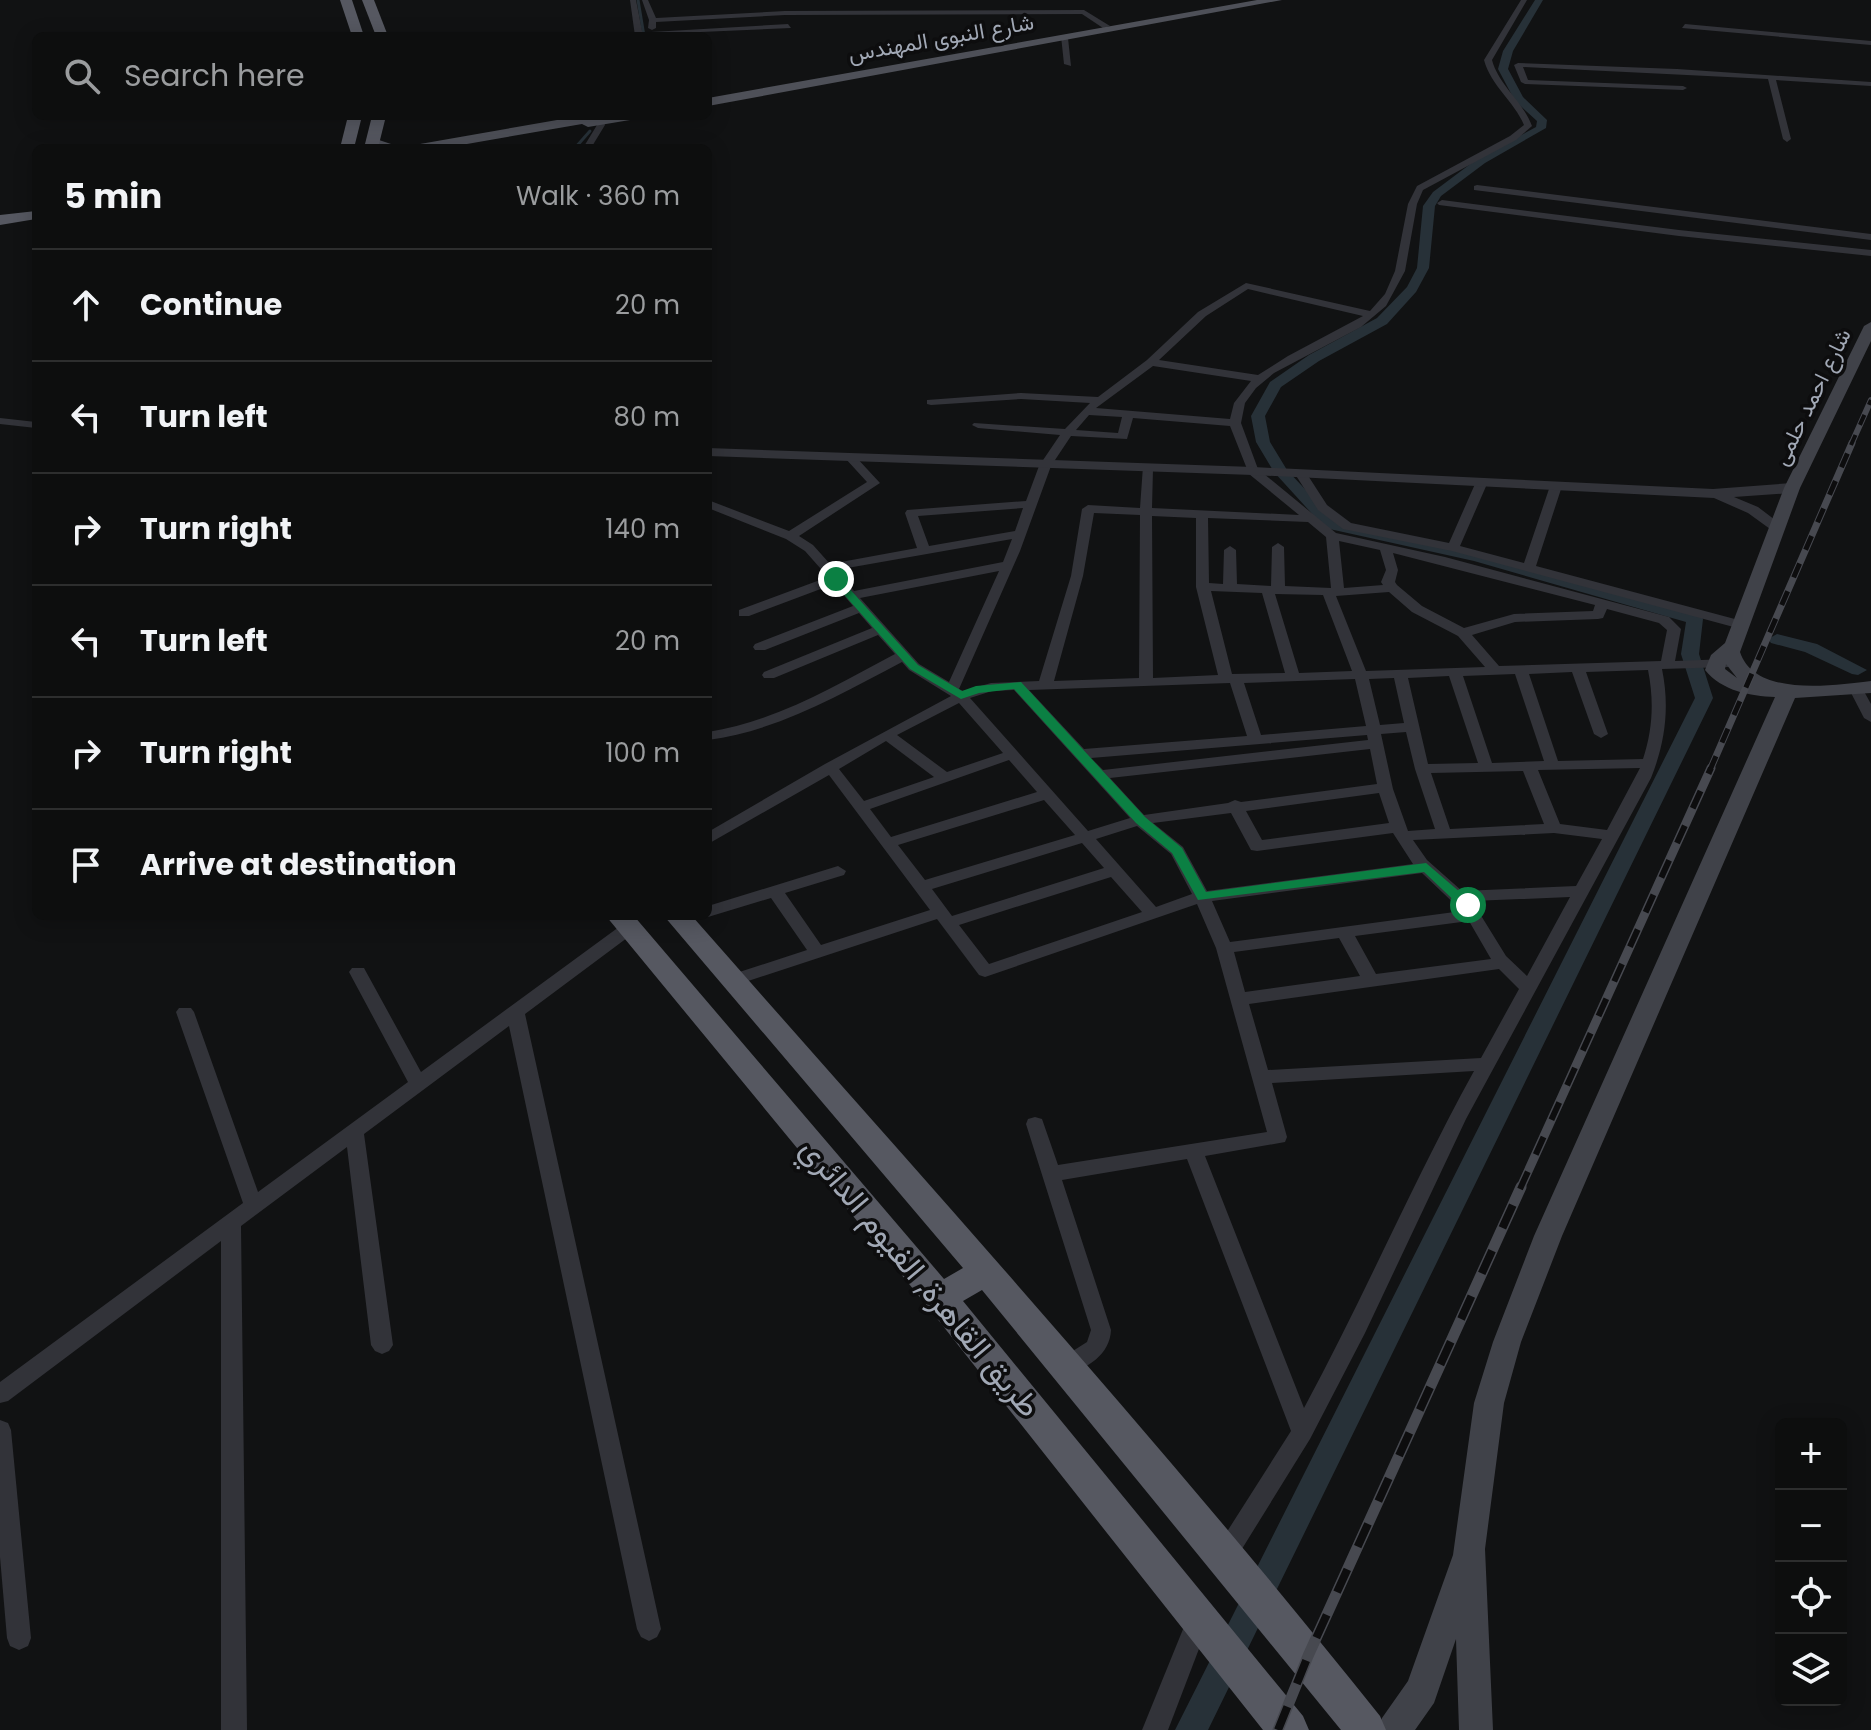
<!DOCTYPE html>
<meta charset="utf-8">
<style>
:root{--surface:#0d0e0e;--page:#161717;--text:#f1f3f6;--muted:#9a9c9e;--line:#2d2e2e}
body{margin:0;font-family:Poppins,Vazirmatn,sans-serif;background:var(--page);color:var(--text)}
.controls{position:absolute;right:24px;bottom:24px;display:grid;overflow:hidden;border-radius:12px;box-shadow:0 4px 20px #0003}
.controls button{width:72px;height:72px;display:grid;place-items:center;padding:0;border:0;border-bottom:2px solid var(--line);background:var(--surface);color:var(--text);font:40px sans-serif}
.stop{position:absolute;width:24px;height:24px;margin:-18px;border:6px solid #0b8043;border-radius:50%;background:#fff}
.stop.end{background:#0b8043;border-color:#fff;box-shadow:0 2px 8px #0008}
.list{margin:0;padding:0;list-style:none}
h2{display:flex;justify-content:space-between;align-items:center;height:104px;margin:0;padding:0 32px;font-size:34px}
h2 small{font-size:26px;font-weight:400;color:var(--muted)}
.list li{display:grid;grid-template-columns:52px 1fr auto;gap:24px;align-items:center;box-sizing:border-box;height:112px;padding:0 32px;border-top:2px solid var(--line)}
.list b{display:block;font-size:30px;white-space:nowrap}
.list em{font-size:26px;font-style:normal;color:var(--muted)}
.icon{flex:none;width:44px;height:44px;fill:none;stroke:currentColor;stroke-width:2;stroke-linecap:round;stroke-linejoin:round}
.map{position:relative;flex:none;width:1871px;height:1730px;overflow:hidden}
.search{position:absolute;background:var(--surface);box-shadow:0 4px 20px #0003;left:32px;top:32px;width:680px;height:88px;display:flex;align-items:center;gap:20px;box-sizing:border-box;padding:0 28px;border-radius:12px;color:var(--muted);font-size:30px}
.panel{position:absolute;background:var(--surface);box-shadow:0 4px 20px #0003;left:32px;top:144px;width:680px;height:776px;border-radius:12px}
.map>svg:first-child{display:block}
.lines{fill:none;stroke-linecap:round;stroke-linejoin:round}
.stream{stroke:#273138;stroke-width:3}
.canal{fill:#273138;fill-rule:evenodd}
.minor{fill:#323339;fill-rule:evenodd}
.tertiary{fill:#323339;fill-rule:evenodd}
.secondary{fill:#404249;fill-rule:evenodd}
.primary{fill:#4e5058;fill-rule:evenodd}
.trunk{fill:#565861;fill-rule:evenodd}
.rail-far3-casing{stroke:#474950;stroke-width:6}
.rail-far2-casing{stroke:#474950;stroke-width:7}
.rail-far1-casing{stroke:#474950;stroke-width:9}
.rail-casing{stroke:#474950;stroke-width:11}
.rail-far3{stroke:#0d0d0e;stroke-width:4;stroke-dasharray:11;stroke-linecap:butt}
.rail-far2{stroke:#0d0d0e;stroke-width:5;stroke-dasharray:15;stroke-linecap:butt}
.rail-far1{stroke:#0d0d0e;stroke-width:6;stroke-dasharray:19;stroke-linecap:butt}
.rail{stroke:#0d0d0e;stroke-width:8;stroke-dasharray:25;stroke-linecap:butt}
.route{fill:#0b8043}
.labels{text-anchor:middle;dominant-baseline:central;stroke-width:7;stroke-linejoin:round;paint-order:stroke}
.far-street-label{font-size:22px;fill:#a1a8b5;stroke:#0d0d0e}
.near-street-label{font-size:32px;fill:#a1a8b5;stroke:#0d0d0e}
</style>
<div class="map">
<svg width="1871" height="1730" viewBox="0 0 1871 1730">
<rect width="100%" height="100%" fill="#111213"/>
<g class="lines">
<g class="stream">
<path d="M638,0L644,36"/>
<path d="M575,148L590,131"/>
</g>
<g class="canal">
<path d="M1535,0H1543L1513,51L1508,69L1523,97L1547,120L1546,128L1485,163L1441,196L1435,206L1429,268L1416,292L1387,324L1319,361L1281,387L1265,416L1270,442L1287,470L1335,521L1483,554L1701,615L1703,619L1699,654L1713,698L1208,1730H1175L1695,698L1681,654L1686,622L1474,561L1325,528L1274,472L1256,442L1251,416L1270,382L1309,355L1377,318L1407,287L1417,268L1423,206L1433,192L1477,159L1536,127L1537,121L1515,101L1498,69L1503,51Z"/>
<path d="M1777,634L1817,644L1867,670L1858,675L1852,674L1805,652L1771,643L1768,639Z"/>
</g>
<g class="minor">
<path d="M630,0H636L643,36H635Z"/>
<path d="M642,0H648L656,18L785,11L1084,10L1110,26L1103,28L1082,14L785,15L656,22V28L652,30L648,28L649,20Z"/>
<path d="M1521,0H1527L1492,60C1499,86 1523,101 1532,126L1516,140L1423,190L1417,204L1405,271L1386,306L1361,327L1274,373L1256,388L1245,403L1241,423L1258,469L1336,533L1445,557L1669,617L1681,629L1675,661L1728,659L1735,663L1728,667L1662,669C1670,708 1665,743 1651,778L1466,1119L1365,1333L1310,1439L1232,1565L1224,1568L1216,1565L1212,1557L1216,1549L1291,1431L1187,1159L1062,1180L1111,1330C1110,1355 1087,1368 1065,1376L1057,1373L1054,1367L1057,1361L1087,1342L1091,1330L1026,1124L1028,1119L1035,1117L1042,1119L1058,1165L1267,1132L1216,948L1197,904L985,977L979,975L937,919L739,984H727L724,980L727,976L807,950L771,898L708,917L703,916H708V906L838,866L846,871L844,875L785,893L821,945L930,910L829,775L708,844V832L825,764L951,696L909,670L902,662C839,695 780,730 708,740V732C777,721 835,686 895,654L878,635L774,678H764L762,675L764,672L872,628L859,613L765,650H755L753,647L755,644L853,606L834,584L749,616H739V610L828,577L805,551L786,539L708,508V500L789,531L867,482L845,458L851,454L855,456L880,483L799,536L813,545L830,564L917,548L905,513L907,510L1026,501L1039,466L1060,435L978,428L972,425L974,423L1065,429L1090,403L1021,399L931,405L927,404V400L1021,393L1098,397L1147,360L1198,312L1246,283L1370,311L1385,294L1395,271L1408,204L1417,186L1510,136L1524,125C1514,101 1491,86 1484,60ZM1248,289L1363,316L1288,356L1258,375L1159,360L1206,316ZM1153,366L1251,381L1234,403L1230,419L1096,408ZM1089,415L1122,417L1118,433L1076,430ZM1133,418L1230,426L1249,474L1299,515L1152,508L1153,469L1147,465L1143,466L1140,508L1088,505L1082,509L1071,576L1039,681L991,683L963,691L959,689L1020,551L1051,466L1071,436L1127,439ZM1023,508L1015,531L929,546L918,516ZM1094,513L1140,515L1139,678L1054,681L1083,576ZM1152,516L1196,518V587L1218,675L1153,678ZM1208,518L1308,522L1326,537L1331,588L1285,586L1284,547L1278,543L1272,547L1271,586L1237,584L1236,550L1230,546L1224,550L1223,584L1209,583ZM1012,539L1003,562L854,591L836,570ZM1339,541L1380,550L1386,570L1381,582L1383,585L1344,588ZM1393,553L1595,605L1593,611L1514,614L1464,628L1422,606L1397,585L1395,582L1398,570ZM999,571L949,682L919,664L860,598ZM1211,591L1262,593L1285,673L1232,674ZM1389,592L1412,612L1458,636L1485,667L1366,671L1336,596ZM1275,594L1323,595L1352,671L1299,673ZM1607,609L1659,623L1667,630L1661,661L1499,666L1472,635L1515,622L1598,619L1603,618ZM1648,670C1654,700 1653,729 1643,759L1558,761L1529,674L1572,672L1594,734L1601,738L1608,734L1586,672ZM1515,674L1544,761L1492,763L1463,676ZM1449,676L1478,763L1428,764L1408,678ZM1394,678L1404,723L1380,725L1369,679ZM1355,679L1366,726L1261,735L1244,683ZM1230,683L1247,736L1084,749L1029,690ZM1014,690L1130,818L1088,831L970,698L992,691ZM959,703L1003,753L947,772L897,735ZM1406,732L1415,769L1435,829L1408,831L1393,789L1381,734ZM1367,735L1368,740L1103,770L1091,758ZM886,741L934,777L864,801L839,769ZM1370,749L1377,784L1241,802L1235,800L1228,803L1144,815L1110,778ZM1009,760L1037,792L891,837L870,809ZM1640,768L1607,830L1560,824L1538,770ZM1523,771L1544,824L1450,829L1431,773ZM1379,793L1389,823L1262,840L1246,811ZM1044,800L1075,835L925,880L898,845ZM1231,813L1251,850L1257,851L1393,833L1413,864L1207,891L1183,847L1153,823ZM1137,826L1171,854L1192,894L1156,907L1096,839ZM1554,833L1602,839L1576,886L1462,891L1427,860L1413,840ZM1082,843L1104,868L952,916L932,889ZM1422,873L1462,911L1230,942L1212,901ZM1111,877L1142,912L989,964L959,925ZM1570,897L1527,976L1506,956L1472,901ZM1469,921L1491,959L1376,974L1355,936ZM1339,938L1360,976L1245,992L1234,952ZM1499,969L1519,989L1481,1058L1268,1070L1249,1004ZM1474,1071C1413,1182 1364,1297 1304,1408L1205,1156L1285,1142L1287,1137L1272,1083Z"/>
<path d="M788,24L791,28L655,34L651,32Z"/>
<path d="M1685,24L1871,41V45L1682,28Z"/>
<path d="M1061,36L1068,38L1071,66L1064,64Z"/>
<path d="M1518,63L1677,69L1871,82V86L1776,80L1791,139L1787,142L1783,139L1768,79L1523,67L1528,80L1683,86L1687,88L1683,90L1525,84L1521,82L1514,65Z"/>
<path d="M597,119H603L605,125L591,148H583L597,125Z"/>
<path d="M1477,185L1871,234V240L1474,190V186Z"/>
<path d="M1442,200L1679,230L1871,250V256L1679,236L1439,205L1437,203Z"/>
<path d="M0,418L36,422V428L0,424Z"/>
<path d="M1301,470L1305,471L1327,505L1351,523L1449,543L1475,484L1477,481H1485L1487,484L1460,546L1524,563L1550,486L1556,482L1560,483L1562,486L1536,566L1746,622L1748,625L1741,629L1452,551L1343,529L1318,510L1295,474Z"/>
<path d="M1856,685L1861,686L1871,704V722L1864,718L1849,689Z"/>
<path d="M629,922L635,924L637,928L635,932L525,1014L661,1629L657,1637L649,1641L641,1637L637,1629L509,1026L364,1134L393,1345L389,1351L382,1354L375,1351L371,1345L347,1147L241,1226L247,1730H221V1241L8,1401L0,1403V1382L243,1203L176,1012L179,1008H191L194,1012L258,1192L408,1082L349,972L352,968H364L421,1072L623,924Z"/>
<path d="M0,1420L8,1423L11,1430L31,1638L28,1646L19,1650L10,1646L7,1638L0,1557Z"/>
<path d="M1198,1609L1206,1612L1210,1620L1168,1730H1142L1190,1612Z"/>
</g>
<path class="tertiary" d="M708,448L1253,467L1713,489L1792,483L1800,488L1792,493L1734,497L1758,507L1783,526V532L1777,534L1748,513L1714,498L1253,475L708,456Z"/>
<path class="secondary" d="M1871,322V341L1800,488L1740,652C1755,698 1835,685 1871,681V693L1795,698L1562,1236L1521,1342L1504,1403L1485,1549L1493,1730H1459L1456,1639L1434,1703L1415,1730H1377L1382,1718L1408,1681L1453,1555L1474,1403L1493,1342L1534,1236L1775,697C1750,696 1722,691 1705,670L1711,655L1725,643L1784,488L1864,326ZM1726,664L1737,678L1725,669Z"/>
<g class="primary">
<path d="M1257,0H1282L708,106V98Z"/>
<path d="M580,116H637L630,120L588,127L582,124L444,148H413L420,144Z"/>
<path d="M373,138L394,145L396,148L368,145V139Z"/>
</g>
<g class="trunk">
<path d="M340,0H352L364,36H352Z"/>
<path d="M362,0H374L388,36H376Z"/>
<path d="M348,116H362L354,148H340Z"/>
<path d="M372,116H386L378,148H364Z"/>
<path d="M36,211V219L0,225V215Z"/>
<path d="M606,916H634L944,1279L963,1268L664,916H692C924,1180 1161,1441 1380,1716L1386,1730H1341L982,1290L963,1301L1303,1716L1309,1730H1263L928,1307Z"/>
</g>
<defs>
<path id="rail-far3" d="M1851,445L1871,400"/>
<path id="rail-far2" d="M1710,770L1852,443"/>
<path id="rail-far1" d="M1520,1189L1711,768"/>
<path id="rail" d="M1278,1730L1308,1656L1521,1187"/>
</defs>
<use href="#rail-far3" class="rail-far3-casing"/>
<use href="#rail-far2" class="rail-far2-casing"/>
<use href="#rail-far1" class="rail-far1-casing"/>
<use href="#rail" class="rail-casing"/>
<use href="#rail-far3" class="rail-far3"/>
<use href="#rail-far2" class="rail-far2"/>
<use href="#rail-far1" class="rail-far1"/>
<use href="#rail" class="rail"/>
</g>
<path class="route" d="M832,577H839L918,665L962,691L976,686L1021,682L1145,817L1182,848L1206,892L1426,863L1475,905L1468,910L1463,909L1424,872L1198,900L1172,853L1136,823L1014,689L979,693L961,699L910,669L832,581Z"/>
<g class="labels">
<g class="far-street-label">
<text transform="translate(941 38) rotate(-10)">شارع النبوى المهندس</text>
<text transform="translate(1812 397) rotate(-64)">شارع احمد حلمى</text>
</g>
<g class="near-street-label">
<text transform="translate(921 1277) rotate(50)">طريق القاهرة, الفيوم الدائري</text>
</g>
</g>
</svg>
<div class="controls">
<button>+</button>
<button>−</button>
<button><svg class="icon" aria-label="locate" viewBox="0 0 24 24"><circle cx="12" cy="12" r="6"/><path d="M12 2v4M12 18v4M2 12h4M18 12h4"/></svg></button>
<button><svg class="icon" aria-label="layers" viewBox="0 0 24 24"><path d="M12 4l9 5-9 5-9-5zM3 14l9 5 9-5"/></svg></button>
</div>
<div class="stop" style="left:1468px;top:905px"></div>
<div class="stop end" style="left:836px;top:579px"></div>
<div class="search"><svg class="icon" aria-label="search" viewBox="0 0 24 24"><circle cx="10" cy="10" r="6"/><path d="M15 15l6 6"/></svg>Search here</div>
<section class="panel">
<h2>5 min<small>Walk · 360 m</small></h2>
<ul class="list">
<li><svg class="icon" aria-label="ahead" viewBox="0 0 24 24"><path d="M12 20V5M6 11l6-6 6 6"/></svg><div><b>Continue</b></div><em>20 m</em></li>
<li><svg class="icon" aria-label="left" viewBox="0 0 24 24"><path d="M17 20v-9H6M10 6l-5 5 5 5"/></svg><div><b>Turn left</b></div><em>80 m</em></li>
<li><svg class="icon" aria-label="right" viewBox="0 0 24 24"><path d="M7 20v-9h11M14 6l5 5-5 5"/></svg><div><b>Turn right</b></div><em>140 m</em></li>
<li><svg class="icon" aria-label="left" viewBox="0 0 24 24"><path d="M17 20v-9H6M10 6l-5 5 5 5"/></svg><div><b>Turn left</b></div><em>20 m</em></li>
<li><svg class="icon" aria-label="right" viewBox="0 0 24 24"><path d="M7 20v-9h11M14 6l5 5-5 5"/></svg><div><b>Turn right</b></div><em>100 m</em></li>
<li><svg class="icon" aria-label="arrive" viewBox="0 0 24 24"><path d="M6 21V4h12l-3 4 3 4H6"/></svg><div><b>Arrive at destination</b></div></li>
</ul>
</section>
</div>
